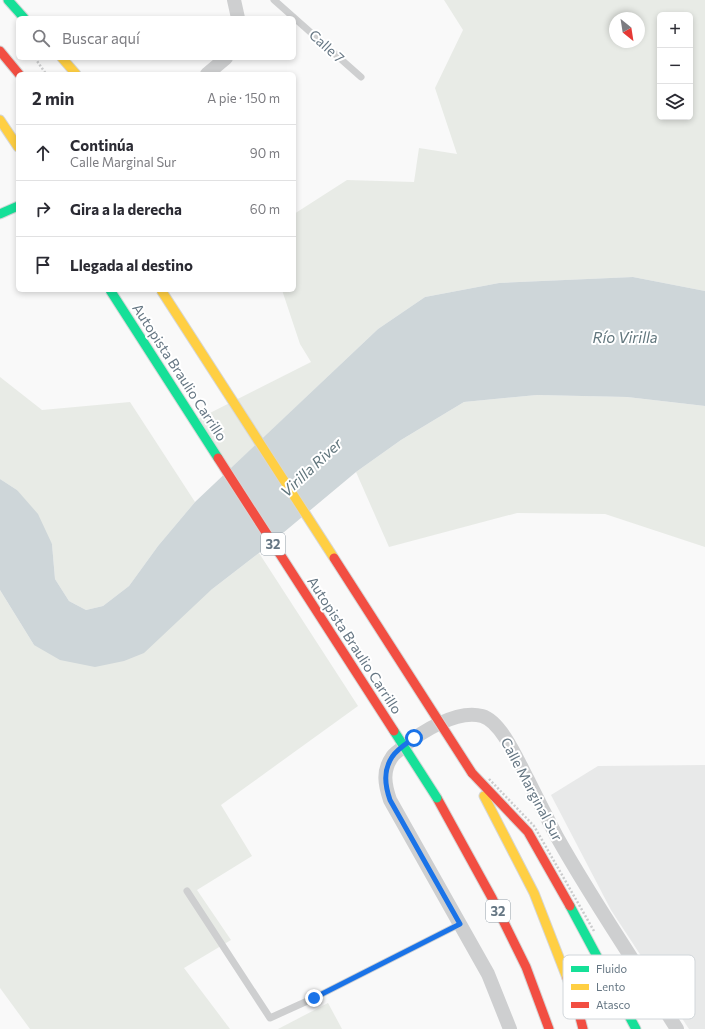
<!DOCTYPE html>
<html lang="es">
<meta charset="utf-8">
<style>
:root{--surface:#fff;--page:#f7f7f7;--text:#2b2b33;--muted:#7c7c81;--line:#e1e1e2}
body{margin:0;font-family:Commissioner,sans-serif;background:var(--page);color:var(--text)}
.controls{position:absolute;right:12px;top:12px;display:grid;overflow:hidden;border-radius:6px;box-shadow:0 2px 6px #0003}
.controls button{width:36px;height:36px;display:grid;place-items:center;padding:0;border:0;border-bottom:1px solid var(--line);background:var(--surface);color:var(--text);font:20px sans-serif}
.compass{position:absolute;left:609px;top:12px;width:36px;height:36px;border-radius:50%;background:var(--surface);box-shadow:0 2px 6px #0003;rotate:150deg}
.stop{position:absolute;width:12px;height:12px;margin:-9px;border:3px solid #1a73e8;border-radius:50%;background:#fff}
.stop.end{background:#1a73e8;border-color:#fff;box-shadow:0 1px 4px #0008}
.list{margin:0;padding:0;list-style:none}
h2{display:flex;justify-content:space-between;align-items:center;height:52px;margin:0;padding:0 16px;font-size:17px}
h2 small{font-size:13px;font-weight:400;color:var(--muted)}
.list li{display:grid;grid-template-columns:26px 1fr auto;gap:12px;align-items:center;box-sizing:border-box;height:56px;padding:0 16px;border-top:1px solid var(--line)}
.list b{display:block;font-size:15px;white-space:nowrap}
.list p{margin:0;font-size:13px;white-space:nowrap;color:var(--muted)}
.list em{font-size:13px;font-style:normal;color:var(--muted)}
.icon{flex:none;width:22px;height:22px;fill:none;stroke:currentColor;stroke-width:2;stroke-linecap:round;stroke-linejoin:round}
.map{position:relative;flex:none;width:705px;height:1029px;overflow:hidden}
.search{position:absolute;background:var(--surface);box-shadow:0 2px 6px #0003;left:16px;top:16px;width:280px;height:44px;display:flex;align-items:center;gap:10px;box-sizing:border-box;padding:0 14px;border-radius:6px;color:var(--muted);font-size:15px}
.panel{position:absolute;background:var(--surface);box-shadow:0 2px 6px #0003;left:16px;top:72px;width:280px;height:220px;border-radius:6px}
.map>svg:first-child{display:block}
.built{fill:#e8e9e9}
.green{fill:#e8ebe6;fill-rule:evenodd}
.water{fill:#ced6d9}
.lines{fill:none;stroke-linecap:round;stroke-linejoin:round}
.fast-casing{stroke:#d5d6d6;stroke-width:11}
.slow-casing{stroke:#d5d6d6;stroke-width:11}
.jam-casing{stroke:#d5d6d6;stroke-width:11}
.path{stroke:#cbcccd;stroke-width:2.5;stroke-dasharray:2 2;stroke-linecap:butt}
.lane{stroke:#cecfd0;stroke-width:7}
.street{stroke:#cecfd0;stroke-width:14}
.fast{stroke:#16e098;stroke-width:9}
.slow{stroke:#ffcf43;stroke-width:9}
.jam{stroke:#f24e42;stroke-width:9}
.fast-bridge-casing{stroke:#d5d6d6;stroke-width:11;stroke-linecap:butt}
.slow-bridge-casing{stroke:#d5d6d6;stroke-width:11;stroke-linecap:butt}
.jam-bridge-casing{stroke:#d5d6d6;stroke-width:11;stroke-linecap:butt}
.path-bridge{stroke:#cbcccd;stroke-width:2.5;stroke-dasharray:2 2;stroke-linecap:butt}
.fast-bridge{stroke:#16e098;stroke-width:9}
.slow-bridge{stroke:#ffcf43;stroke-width:9}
.jam-bridge{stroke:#f24e42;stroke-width:9}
.route{stroke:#1a73e8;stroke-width:5}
.labels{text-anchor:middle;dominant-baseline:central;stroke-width:4;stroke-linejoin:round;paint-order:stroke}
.shield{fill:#fff;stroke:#939fa8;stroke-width:1}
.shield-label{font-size:13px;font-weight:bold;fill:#657683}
.street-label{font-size:14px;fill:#657683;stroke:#fff}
.water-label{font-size:15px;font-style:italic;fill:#60757c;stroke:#fff}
.key{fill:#fff;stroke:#d1d6da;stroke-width:1}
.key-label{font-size:11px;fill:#657683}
</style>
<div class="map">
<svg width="705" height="1029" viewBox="0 0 705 1029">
<rect width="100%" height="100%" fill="#f9f9f9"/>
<path class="built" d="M705,765V1029H689L611,910L551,795L598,766Z"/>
<g class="green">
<path d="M444,0H705V291L633,277L499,283L425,297L378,329L228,471L196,420L311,362L300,344L282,290H294V214L347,180L414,182L419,148L457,154L435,88L463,30ZM660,15H690V117H660ZM615,18H639V42H615Z"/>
<path d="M0,377L42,410L130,402L195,502L158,546L129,586L103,606L86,610L69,601L55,579L52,544L17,490L0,479Z"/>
<path d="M537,395L627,397L705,406V547L605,514L517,513L389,547L356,472L401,440L464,402Z"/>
<path d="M259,553L358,706L221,805L252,856L197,890L231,940L184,968L230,1029H30L0,988V590L34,645L211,590Z"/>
<path d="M328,1003L342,1029H278Z"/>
</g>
<path class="water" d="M633,277L705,291V406L627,397L537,395L464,402L401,440L356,472L259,553L211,590L144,653L124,661L95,667L60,660L34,645L0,590V479L17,490L38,514L52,544L55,579L69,601L86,610L103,606L129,586L158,546L195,502L378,329L425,297L499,283Z"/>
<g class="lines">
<defs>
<g id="fast">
<path d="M8,0L24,18"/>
<path d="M0,214L18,206"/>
<path d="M570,906L636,1029"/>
</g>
<g id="slow">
<path d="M62,58L76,74"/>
<path d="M0,120L18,147"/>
<path d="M484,796L534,893L567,978"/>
</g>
<g id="jam">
<path d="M0,51L19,74"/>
<path d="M472,773L528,832L570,906"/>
<path d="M437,798L492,898L526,967L549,1029"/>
<path d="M567,978L577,1006L583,1029"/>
</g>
</defs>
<use href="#fast" class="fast-casing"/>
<use href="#slow" class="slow-casing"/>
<use href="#jam" class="jam-casing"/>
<path class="path" d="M35,58L46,74"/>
<g class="lane">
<path d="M274,0L361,77"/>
<path d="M187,891L270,1018L314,998L460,924"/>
</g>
<g class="street">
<path d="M234,0L238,18"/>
<path d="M207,74L226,58"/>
<path d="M510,1029L488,974L390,800C385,785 382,771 392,757C394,753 400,750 403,747C421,732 457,709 482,716C501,721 518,761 527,778C537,798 547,818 557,837C594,903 637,965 677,1029"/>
</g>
<use href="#fast" class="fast"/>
<use href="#slow" class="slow"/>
<use href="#jam" class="jam"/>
<defs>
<g id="fast-bridge">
<path d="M110,290L218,458"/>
<path d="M394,731L437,798"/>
</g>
<path id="slow-bridge" d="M161,290L334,558"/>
<g id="jam-bridge">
<path d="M218,458L394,731"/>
<path d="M334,558L472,773"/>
</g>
</defs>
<use href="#fast-bridge" class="fast-bridge-casing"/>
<use href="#slow-bridge" class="slow-bridge-casing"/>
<use href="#jam-bridge" class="jam-bridge-casing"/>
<path class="path-bridge" d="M489,779L534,826L594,931"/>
<use href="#fast-bridge" class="fast-bridge"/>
<use href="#slow-bridge" class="slow-bridge"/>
<use href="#jam-bridge" class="jam-bridge"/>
</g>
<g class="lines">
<path class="route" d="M314,998L460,924L390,800C385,785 383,771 392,757C396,750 407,743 414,738"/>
</g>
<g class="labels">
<g class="shield">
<rect x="261" y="533" width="24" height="22" rx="3"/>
<rect x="486" y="900" width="24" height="22" rx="3"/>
</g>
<g class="shield-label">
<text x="273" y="544">32</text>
<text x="498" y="911">32</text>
</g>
<g class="street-label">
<text transform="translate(327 46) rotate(42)">Calle 7</text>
<text transform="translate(180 372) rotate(57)">Autopista Braulio Carrillo</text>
<text transform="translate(355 645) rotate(57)">Autopista Braulio Carrillo</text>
<text transform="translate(532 789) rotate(62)">Calle Marginal Sur</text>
</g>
<g class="water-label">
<text x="625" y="337">Río Virilla</text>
<text transform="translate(311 467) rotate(-43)">Virilla River</text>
</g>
</g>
<rect x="563" y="955" width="132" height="64" rx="6" class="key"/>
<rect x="571" y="966" width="18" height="6" fill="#16e098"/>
<rect x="571" y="984" width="18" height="6" fill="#ffcf43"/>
<rect x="571" y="1002" width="18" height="6" fill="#f24e42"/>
<g class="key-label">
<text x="596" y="973">Fluido</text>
<text x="596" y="991">Lento</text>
<text x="596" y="1009">Atasco</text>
</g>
</svg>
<div class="controls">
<button>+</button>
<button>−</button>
<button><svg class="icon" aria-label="layers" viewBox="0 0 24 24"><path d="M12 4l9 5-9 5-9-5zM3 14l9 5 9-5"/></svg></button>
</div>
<svg class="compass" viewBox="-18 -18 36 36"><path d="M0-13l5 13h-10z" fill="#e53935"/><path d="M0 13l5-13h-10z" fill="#7c7c81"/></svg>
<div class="stop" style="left:414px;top:738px"></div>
<div class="stop end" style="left:314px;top:998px"></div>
<div class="search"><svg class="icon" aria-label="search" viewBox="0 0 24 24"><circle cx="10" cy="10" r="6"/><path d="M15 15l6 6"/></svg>Buscar aquí</div>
<section class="panel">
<h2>2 min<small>A pie · 150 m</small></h2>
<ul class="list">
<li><svg class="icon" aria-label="ahead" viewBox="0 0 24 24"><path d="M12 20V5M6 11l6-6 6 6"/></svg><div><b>Continúa</b><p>Calle Marginal Sur</p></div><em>90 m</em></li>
<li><svg class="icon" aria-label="right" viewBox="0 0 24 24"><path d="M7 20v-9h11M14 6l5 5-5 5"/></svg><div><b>Gira a la derecha</b></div><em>60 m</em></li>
<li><svg class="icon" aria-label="arrive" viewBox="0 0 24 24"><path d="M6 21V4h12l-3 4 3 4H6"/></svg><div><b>Llegada al destino</b></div></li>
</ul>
</section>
</div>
